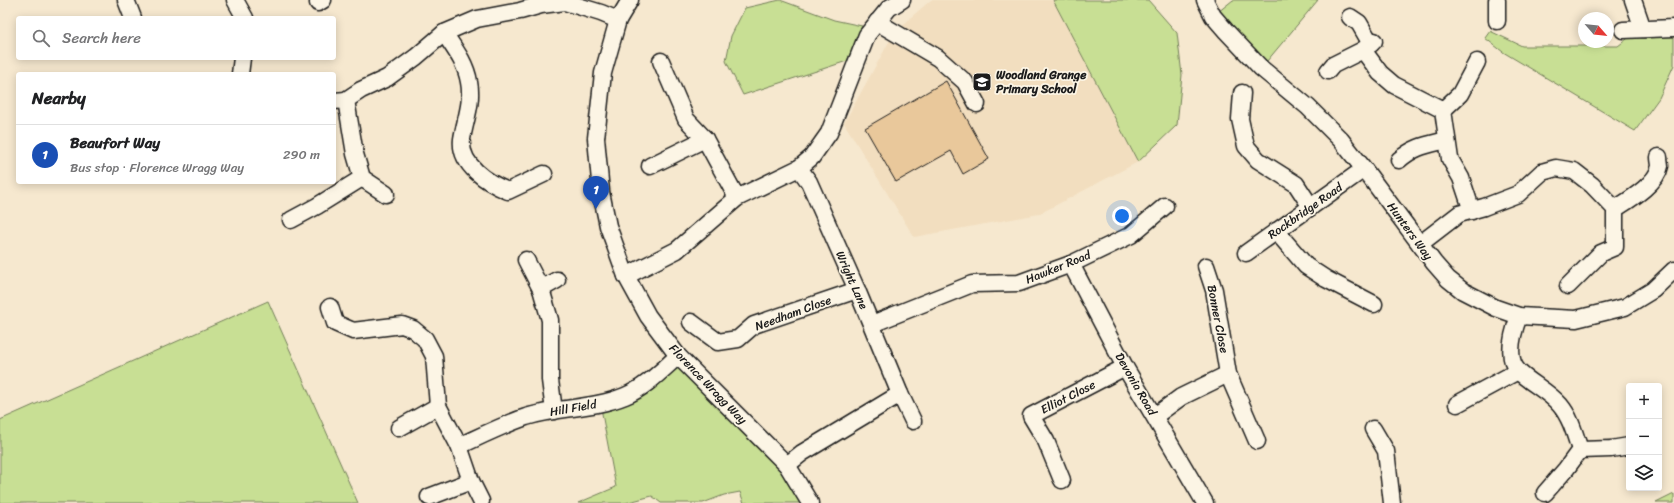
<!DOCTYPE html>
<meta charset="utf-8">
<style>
:root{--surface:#fff;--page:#f2f2f2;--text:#202124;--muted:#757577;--line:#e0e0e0;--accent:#0f766e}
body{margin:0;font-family:Sriracha,sans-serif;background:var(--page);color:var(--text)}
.controls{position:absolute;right:12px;bottom:12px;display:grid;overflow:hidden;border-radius:4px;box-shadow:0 2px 10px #0003}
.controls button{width:36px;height:36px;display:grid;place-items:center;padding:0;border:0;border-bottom:1px solid var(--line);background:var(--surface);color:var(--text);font:20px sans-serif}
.compass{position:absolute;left:1578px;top:12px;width:36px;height:36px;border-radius:50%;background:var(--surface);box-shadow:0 2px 10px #0003;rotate:118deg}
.you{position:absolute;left:1122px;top:216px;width:14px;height:14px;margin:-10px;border:3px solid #fff;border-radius:50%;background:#1a73e8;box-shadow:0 0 0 6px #1a73e833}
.badge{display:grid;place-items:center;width:26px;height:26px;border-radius:50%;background:var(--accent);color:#fff;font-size:13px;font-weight:700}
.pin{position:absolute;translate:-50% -33px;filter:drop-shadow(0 1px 2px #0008)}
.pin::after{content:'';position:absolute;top:21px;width:14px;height:12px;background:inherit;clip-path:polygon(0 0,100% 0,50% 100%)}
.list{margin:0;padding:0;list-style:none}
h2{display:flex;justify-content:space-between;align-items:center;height:52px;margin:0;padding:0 16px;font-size:17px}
h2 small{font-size:13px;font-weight:400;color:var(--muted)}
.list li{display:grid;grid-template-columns:26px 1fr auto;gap:12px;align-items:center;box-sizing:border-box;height:60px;padding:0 16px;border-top:1px solid var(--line)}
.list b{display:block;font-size:15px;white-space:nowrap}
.list p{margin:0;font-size:13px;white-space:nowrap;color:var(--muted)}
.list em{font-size:13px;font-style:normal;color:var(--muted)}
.icon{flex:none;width:22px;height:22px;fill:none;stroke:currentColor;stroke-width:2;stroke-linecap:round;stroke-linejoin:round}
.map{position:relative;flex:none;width:1674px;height:503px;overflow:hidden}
.search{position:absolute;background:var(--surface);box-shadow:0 2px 10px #0003;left:16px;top:16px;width:320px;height:44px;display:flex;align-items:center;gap:10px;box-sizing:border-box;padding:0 14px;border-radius:4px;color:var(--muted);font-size:15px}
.panel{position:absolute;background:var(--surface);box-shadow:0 2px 10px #0003;left:16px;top:72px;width:320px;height:112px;border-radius:4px}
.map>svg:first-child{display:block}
.built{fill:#f2debf}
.green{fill:#c8df94;stroke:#727e58}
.building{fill:#e9c89b;stroke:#1c1c1c}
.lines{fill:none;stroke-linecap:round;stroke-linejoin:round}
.minor-casing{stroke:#1c1c1c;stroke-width:19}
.minor{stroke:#fcf5e5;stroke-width:16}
.labels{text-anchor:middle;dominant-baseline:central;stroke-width:3.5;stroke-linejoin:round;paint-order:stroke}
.poi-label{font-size:12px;font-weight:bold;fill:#1c1c1c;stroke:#fcf5e5;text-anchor:start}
.street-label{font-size:12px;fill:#1c1c1c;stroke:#fcf5e5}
</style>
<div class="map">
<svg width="1674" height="503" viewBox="0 0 1674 503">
<rect width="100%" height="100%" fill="#f6e8cf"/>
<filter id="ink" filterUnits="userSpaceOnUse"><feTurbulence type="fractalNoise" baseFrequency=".025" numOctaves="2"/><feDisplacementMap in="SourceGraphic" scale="8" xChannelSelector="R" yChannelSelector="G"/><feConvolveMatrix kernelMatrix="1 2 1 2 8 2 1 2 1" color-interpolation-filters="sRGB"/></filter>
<g filter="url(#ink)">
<path class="built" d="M931,0H1053L1138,162L1039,214L914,237L844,123L890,40L910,18Z"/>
<g class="green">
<path d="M780,0L834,20L862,26L847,61L743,95L726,61L731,36L745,8Z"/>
<path d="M1053,0H1148L1177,33L1182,75L1177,125L1138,162Z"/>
<path d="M1233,0H1318L1267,61L1226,31L1213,16Z"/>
<path d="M1490,31L1522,46H1618L1636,32H1674V65L1659,98L1635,131L1503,52L1485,38Z"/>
<path d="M268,301L358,503H0V420Z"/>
<path d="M678,356L740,418L810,503H744L740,492L724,495L703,503H661L652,496L625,503H578L616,487L600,403Z"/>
<path d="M1674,494V503H1656Z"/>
</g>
<path class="building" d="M946,81L989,159L963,174L951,151L896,182L865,128Z"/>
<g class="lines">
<defs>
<g id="minor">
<path d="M126,0L133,18"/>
<path d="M235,0L245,18"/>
<path d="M630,0L618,20L603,73L596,138L601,192L608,226L626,276L648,316L678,356L787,465L810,503"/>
<path d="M1205,0L1213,16L1226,31L1261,68L1308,107L1341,140L1364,169L1434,263L1448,279L1463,291L1496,308L1519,316L1576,319L1625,307L1653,290L1674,270"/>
<path d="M1633,0L1643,29"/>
<path d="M318,3L323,0"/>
<path d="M1350,17L1359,23L1371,44"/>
<path d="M1497,21V0"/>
<path d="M877,22L938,58L965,82L977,104"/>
<path d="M1623,30L1674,28"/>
<path d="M444,33C454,48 466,63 469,82C473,102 465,120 462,139C459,165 488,183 508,191L544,174"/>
<path d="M1363,50L1380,73L1394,85L1443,110L1450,159L1461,178L1472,211"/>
<path d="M661,61L686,119L705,139L737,198"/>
<path d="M1328,71L1333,65L1363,50L1374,41"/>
<path d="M240,74L242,58"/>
<path d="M1242,93L1240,119L1246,146L1258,160L1296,184L1311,207"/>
<path d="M346,100L355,154L362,178L386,194"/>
<path d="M334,101L346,100L361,90L387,78L416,57L444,33L477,19L520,11L541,5L565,2L601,13L618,20"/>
<path d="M1443,110L1460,94L1477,62"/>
<path d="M1399,160C1415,146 1427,145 1447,140"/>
<path d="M650,166L705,139"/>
<path d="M799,168L809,182L857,290L900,394L913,421"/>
<path d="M1615,209C1629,200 1657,184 1660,166C1660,164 1659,160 1659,157"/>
<path d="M291,220L317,206L362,178"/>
<path d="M1276,231L1306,266L1326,279L1374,304"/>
<path d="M1420,244L1459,214L1484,207L1518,194L1542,172L1556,168L1574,171L1592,185L1615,209V247L1601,253L1568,286"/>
<path d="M1246,253L1364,169"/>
<path d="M526,260L541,289L550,320V380L554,411"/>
<path d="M1071,264L1125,367L1205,503"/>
<path d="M1206,266L1214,290L1228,374L1257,441"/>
<path d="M626,276L677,250L737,198L799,168L812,157L829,133L867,35L889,8L902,0"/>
<path d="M541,289L557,280"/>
<path d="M330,307L335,323L353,331L402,325L413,329L425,339L434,356L438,406L459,446L471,481L481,501"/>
<path d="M1519,316C1513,332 1505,359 1519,372C1532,384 1549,392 1560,405C1571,418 1575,435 1580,450L1566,469L1545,493"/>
<path d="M691,322L718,342L738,339L754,325L857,290"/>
<path d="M872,324L972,284L1019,283L1071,264L1131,235L1165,206"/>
<path d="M1457,404L1518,371"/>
<path d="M1155,416L1181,397L1228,374"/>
<path d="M399,428L438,406"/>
<path d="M1373,429L1386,451L1392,503"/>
<path d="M459,446C481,436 503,425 526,417C558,407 593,409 625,396C645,388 662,370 678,356"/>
<path d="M1580,450L1611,449L1629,446"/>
<path d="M787,465L802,453L900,394"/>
<path d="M1062,480L1046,441L1031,416L1125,367"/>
<path d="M429,497L471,481"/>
</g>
</defs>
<use href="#minor" class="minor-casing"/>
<use href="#minor" class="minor"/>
</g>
</g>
<defs>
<symbol id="school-square" viewBox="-11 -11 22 22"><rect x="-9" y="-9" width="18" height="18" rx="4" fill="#1c1c1c" stroke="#fcf5e5"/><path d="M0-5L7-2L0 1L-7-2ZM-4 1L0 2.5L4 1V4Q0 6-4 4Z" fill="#fff"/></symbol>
</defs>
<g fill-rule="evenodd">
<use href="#school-square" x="971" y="71" width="22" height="22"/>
</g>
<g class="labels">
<g class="poi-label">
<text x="996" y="75">Woodland Grange<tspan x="996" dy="14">Primary School</tspan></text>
</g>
<g class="street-label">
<text transform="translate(1305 211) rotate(-35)">Rockbridge Road</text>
<text transform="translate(1410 231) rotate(54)">Hunters Way</text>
<text transform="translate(1058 267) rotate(-22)">Hawker Road</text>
<text transform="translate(852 280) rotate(66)">Wright Lane</text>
<text transform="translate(793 313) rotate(-20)">Needham Close</text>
<text transform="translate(1218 319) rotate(79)">Bonner Close</text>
<text transform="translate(708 384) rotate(46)">Florence Wragg Way</text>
<text transform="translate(1136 384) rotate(60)">Devonia Road</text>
<text transform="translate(1068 397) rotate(-27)">Elliot Close</text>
<text transform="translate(573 408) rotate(-10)">Hill Field</text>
</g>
</g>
</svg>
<div class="controls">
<button>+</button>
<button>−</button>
<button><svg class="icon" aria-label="layers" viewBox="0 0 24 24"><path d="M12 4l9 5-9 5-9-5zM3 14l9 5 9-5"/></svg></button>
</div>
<svg class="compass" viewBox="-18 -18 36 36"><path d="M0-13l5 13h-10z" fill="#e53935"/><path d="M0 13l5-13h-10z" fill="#757577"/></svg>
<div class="you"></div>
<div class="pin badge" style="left:596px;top:209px;background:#1a4fb4">1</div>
<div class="search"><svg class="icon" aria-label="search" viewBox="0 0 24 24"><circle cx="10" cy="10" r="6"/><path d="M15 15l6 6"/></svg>Search here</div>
<section class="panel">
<h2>Nearby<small></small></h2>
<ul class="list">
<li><span class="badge" style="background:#1a4fb4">1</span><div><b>Beaufort Way</b><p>Bus stop · Florence Wragg Way</p></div><em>290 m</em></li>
</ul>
</section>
</div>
